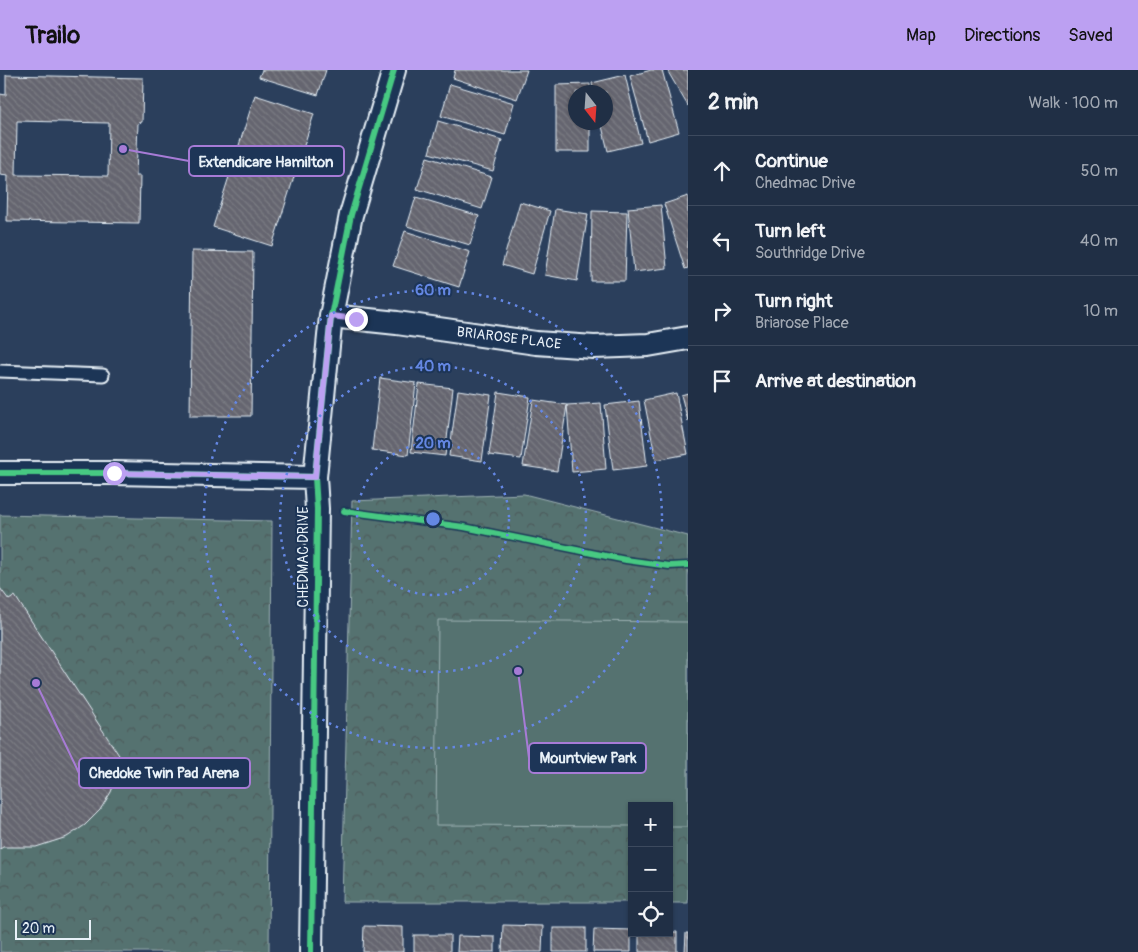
<!DOCTYPE html>
<meta charset="utf-8">
<style>
:root{--surface:#202f45;--page:#28374c;--text:#f1f3f6;--muted:#a2a9b3;--line:#3d4a5e;--accent:#bca0f2}
body{margin:0;font-family:Pangolin,sans-serif;background:var(--page);color:var(--text)}
.controls{position:absolute;right:15px;bottom:15px;display:grid;overflow:hidden;border-radius:0px;box-shadow:0 1px 4px #0004}
.controls button{width:45px;height:45px;display:grid;place-items:center;padding:0;border:0;border-bottom:1px solid var(--line);background:var(--surface);color:var(--text);font:25px sans-serif}
.compass{position:absolute;left:568px;top:15px;width:45px;height:45px;border-radius:50%;background:var(--surface);box-shadow:0 1px 4px #0004;rotate:163deg}
.scale{position:absolute;left:15px;bottom:12px;width:76px;box-sizing:border-box;padding-left:5px;border:2px solid #e8f1f8;border-top:0;font-size:14px;line-height:18px;white-space:nowrap;color:#e8f1f8;-webkit-text-stroke:4px #1d3557;paint-order:stroke}
.stop{position:absolute;width:15px;height:15px;margin:-11px;border:4px solid #bca0f2;border-radius:50%;background:#fff}
.stop.end{background:#bca0f2;border-color:#fff;box-shadow:0 1px 5px #0008}
.list{margin:0;padding:0;list-style:none}
h2{display:flex;justify-content:space-between;align-items:center;height:65px;margin:0;padding:0 20px;font-size:21px}
h2 small{font-size:16px;font-weight:400;color:var(--muted)}
.list li{display:grid;grid-template-columns:32px 1fr auto;gap:15px;align-items:center;box-sizing:border-box;height:70px;padding:0 20px;border-top:1px solid var(--line)}
.list b{display:block;font-size:19px;white-space:nowrap}
.list p{margin:0;font-size:16px;white-space:nowrap;color:var(--muted)}
.list em{font-size:16px;font-style:normal;color:var(--muted)}
.icon{flex:none;width:28px;height:28px;fill:none;stroke:currentColor;stroke-width:2;stroke-linecap:round;stroke-linejoin:round}
.map{position:relative;flex:none;width:688px;height:882px;overflow:hidden}
header{display:flex;align-items:center;gap:30px;box-sizing:border-box;height:70px;padding:0 25px;background:var(--accent);color:#111}
header strong{font-size:24px}
nav{display:flex;gap:28px;margin-inline-start:auto;font-size:18px}
main{display:flex}
aside{flex:1;background:var(--surface)}
.map>svg:first-child{display:block}
.park{fill:url(#park-crowns);stroke:#9eb2b4}
.pitch{fill:#557270;stroke:#9eb2b4}
.building{fill:url(#building-back-hatch);stroke:#e8f1f8;fill-rule:evenodd}
.lines{fill:none;stroke-linecap:round;stroke-linejoin:round}
.lane-casing{stroke:#e8f1f8;stroke-width:15}
.street-casing{stroke:#e8f1f8;stroke-width:26}
.lane{stroke:#1d3557;stroke-width:11}
.street{stroke:#1d3557;stroke-width:22}
.cycleway-casing{stroke:#1d3557;stroke-width:9}
.cycleway{stroke:#46c982;stroke-width:6}
.route{stroke:#bca0f2;stroke-width:6}
.ring{fill:none;stroke:#6487e3;stroke-width:2.5;stroke-dasharray:2.5 5}
.labels{text-anchor:middle;dominant-baseline:central;stroke-width:4;stroke-linejoin:round;paint-order:stroke}
.street-label{font-size:14px;fill:#e8f1f8;stroke:#1d3557}
.centre{fill:#6487e3;stroke:#1d3557;stroke-width:2.5}
.ring-label{font-size:15px;text-anchor:middle;font-weight:bold;fill:#6487e3;stroke:#1d3557;stroke-width:4;stroke-linejoin:round;paint-order:stroke}
.leader{fill:none;stroke:#a77bd6;stroke-width:2}
.callout-dot{fill:#a77bd6;stroke:#1d3557;stroke-width:2}
.callout{fill:#1d3557;stroke:#a77bd6;stroke-width:2}
.callout-label{font-size:15px;text-anchor:middle;font-weight:bold;fill:#e8f1f8}
</style>
<header>
<strong>Trailo</strong>
<nav><a>Map</a><a>Directions</a><a>Saved</a></nav>
</header>
<main>
<div class="map">
<svg width="688" height="882" viewBox="0 0 688 882">
<defs>
<pattern id="park-crowns" width="20" height="18" patternUnits="userSpaceOnUse" patternTransform="scale(1.25)"><rect width="20" height="18" fill="#557270"/><path d="M2 6a3 3 0 1 1 6 0M12 15a3 3 0 1 1 6 0" fill="none" stroke="#4d5b5b"/></pattern>
<pattern id="building-back-hatch" width="6" height="6" patternUnits="userSpaceOnUse" patternTransform="scale(1.25)"><rect width="6" height="6" fill="#65656f"/><path d="M-1 5l2 2M0 0l6 6M5-1l2 2" fill="none" stroke="#7b7c84"/></pattern>
</defs>
<rect width="100%" height="100%" fill="#2b3f5c"/>
<filter id="ink" filterUnits="userSpaceOnUse"><feTurbulence type="fractalNoise" baseFrequency=".02" numOctaves="2"/><feDisplacementMap in="SourceGraphic" scale="10" xChannelSelector="R" yChannelSelector="G"/><feConvolveMatrix kernelMatrix="1 2 1 2 8 2 1 2 1" color-interpolation-filters="sRGB"/></filter>
<g filter="url(#ink)">
<g class="park">
<path d="M524,424L688,466V833H669V736H632V832H342L352,431Z"/>
<path d="M0,445L272,451L269,882H0Z"/>
</g>
<path class="pitch" d="M438,550L688,552V757H669V736H632V756L436,755Z"/>
<g class="building">
<path d="M262,0H326L318,25L259,7Z"/>
<path d="M455,0H527L517,29L453,8Z"/>
<path d="M651,0H662L679,62L648,71L630,6Z"/>
<path d="M667,0H688V36Z"/>
<path d="M6,5L143,8L142,52L138,53L136,106H140L139,153L7,151L8,106L0,105V24L6,25ZM17,51L109,53L108,106L16,105Z"/>
<path d="M625,5L641,73L608,81L601,52H606V22H594L592,13Z"/>
<path d="M450,14L514,33L505,65L441,46Z"/>
<path d="M590,14V22H576V52H590V82H556V15Z"/>
<path d="M255,25L314,44L272,176L213,157Z"/>
<path d="M438,51L502,70L493,101L429,83Z"/>
<path d="M427,87L492,107L482,139L417,119Z"/>
<path d="M688,126V198L685,199L664,134Z"/>
<path d="M416,127L479,146L470,175L407,156Z"/>
<path d="M520,132L550,141L532,204L502,195Z"/>
<path d="M661,135L667,198L634,202L628,138Z"/>
<path d="M555,139L588,144L577,211L545,205Z"/>
<path d="M592,141L627,142L625,211H591Z"/>
<path d="M405,161L470,182L459,217L393,196Z"/>
<path d="M192,181L253,182L251,346H190Z"/>
<path d="M380,308L416,313L408,385L372,380Z"/>
<path d="M419,314L453,318L445,386L411,382Z"/>
<path d="M458,320L491,325L482,391L449,386Z"/>
<path d="M498,322L530,327L521,389L489,385Z"/>
<path d="M676,323L688,384L656,390L644,330Z"/>
<path d="M688,323V351L681,325Z"/>
<path d="M533,330L567,335L557,401L523,396Z"/>
<path d="M639,331L647,396L613,400L605,335Z"/>
<path d="M601,333L606,399L572,402L567,335Z"/>
<path d="M0,518L9,530L15,526L126,696L119,701L111,722L100,740L85,755L67,767L36,777H3L0,779Z"/>
<path d="M503,855L543,856L542,882H502Z"/>
<path d="M364,856L403,857V882H363Z"/>
<rect x="553" y="858" width="33" height="24"/>
<path d="M594,859L631,860V882H593Z"/>
<path d="M669,862H677V882H639V863Z"/>
<path d="M686,863H688V882H685Z"/>
<rect x="414" y="865" width="36" height="17"/>
<path d="M458,866L495,867V882H457Z"/>
</g>
<g class="lines">
<defs>
<path id="lane" d="M0,301L103,305"/>
<g id="street">
<path d="M331,246L397,253L536,273L594,277L648,275L688,268"/>
<path d="M0,403H114L315,407L317,439L311,882"/>
<path d="M315,407L331,246L351,145L394,0"/>
</g>
</defs>
<use href="#lane" class="lane-casing"/>
<use href="#street" class="street-casing"/>
<use href="#lane" class="lane"/>
<use href="#street" class="street"/>
<defs>
<g id="cycleway">
<path d="M0,403H114L315,407L317,439L311,882"/>
<path d="M315,407L331,246L351,145L394,0"/>
<path d="M344,441L464,457L626,490L669,496L688,495"/>
</g>
</defs>
<use href="#cycleway" class="cycleway-casing"/>
<use href="#cycleway" class="cycleway"/>
</g>
</g>
<g class="lines" filter="url(#ink)">
<path class="route" d="M114,403L315,407L331,246L356,249"/>
</g>
<g class="ring">
<circle cx="433" cy="449" r="76"/>
<circle cx="433" cy="449" r="153"/>
<circle cx="433" cy="449" r="229"/>
</g>
<g class="labels">
<g class="street-label">
<text transform="translate(509 268) rotate(7)">BRIAROSE PLACE</text>
<text transform="translate(303 487) rotate(-90)">CHEDMAC DRIVE</text>
</g>
</g>
<circle cx="433" cy="449" r="8" class="centre"/>
<g class="ring-label">
<text x="433" y="225">60 m</text>
<text x="433" y="301">40 m</text>
<text x="433" y="378">20 m</text>
</g>
<path class="leader" d="M123 79L189 91M518 601L529 688M36 613L79 703"/>
<g class="callout-dot">
<circle cx="123" cy="79" r="5"/>
<circle cx="518" cy="601" r="5"/>
<circle cx="36" cy="613" r="5"/>
</g>
<g class="callout">
<rect x="189" y="76" width="155" height="30" rx="5"/>
<rect x="529" y="673" width="117" height="30" rx="5"/>
<rect x="79" y="688" width="171" height="30" rx="5"/>
</g>
<g class="callout-label">
<text x="266" y="97">Extendicare Hamilton</text>
<text x="588" y="693">Mountview Park</text>
<text x="164" y="708">Chedoke Twin Pad Arena</text>
</g>
</svg>
<div class="controls">
<button>+</button>
<button>−</button>
<button><svg class="icon" aria-label="locate" viewBox="0 0 24 24"><circle cx="12" cy="12" r="6"/><path d="M12 2v4M12 18v4M2 12h4M18 12h4"/></svg></button>
</div>
<svg class="compass" viewBox="-18 -18 36 36"><path d="M0-13l5 13h-10z" fill="#e53935"/><path d="M0 13l5-13h-10z" fill="#a2a9b3"/></svg>
<div class="scale">20 m</div>
<div class="stop" style="left:114px;top:403px"></div>
<div class="stop end" style="left:356px;top:249px"></div>
</div>
<aside>
<h2>2 min<small>Walk · 100 m</small></h2>
<ul class="list">
<li><svg class="icon" aria-label="ahead" viewBox="0 0 24 24"><path d="M12 20V5M6 11l6-6 6 6"/></svg><div><b>Continue</b><p>Chedmac Drive</p></div><em>50 m</em></li>
<li><svg class="icon" aria-label="left" viewBox="0 0 24 24"><path d="M17 20v-9H6M10 6l-5 5 5 5"/></svg><div><b>Turn left</b><p>Southridge Drive</p></div><em>40 m</em></li>
<li><svg class="icon" aria-label="right" viewBox="0 0 24 24"><path d="M7 20v-9h11M14 6l5 5-5 5"/></svg><div><b>Turn right</b><p>Briarose Place</p></div><em>10 m</em></li>
<li><svg class="icon" aria-label="arrive" viewBox="0 0 24 24"><path d="M6 21V4h12l-3 4 3 4H6"/></svg><div><b>Arrive at destination</b></div></li>
</ul>
</aside>
</main>
